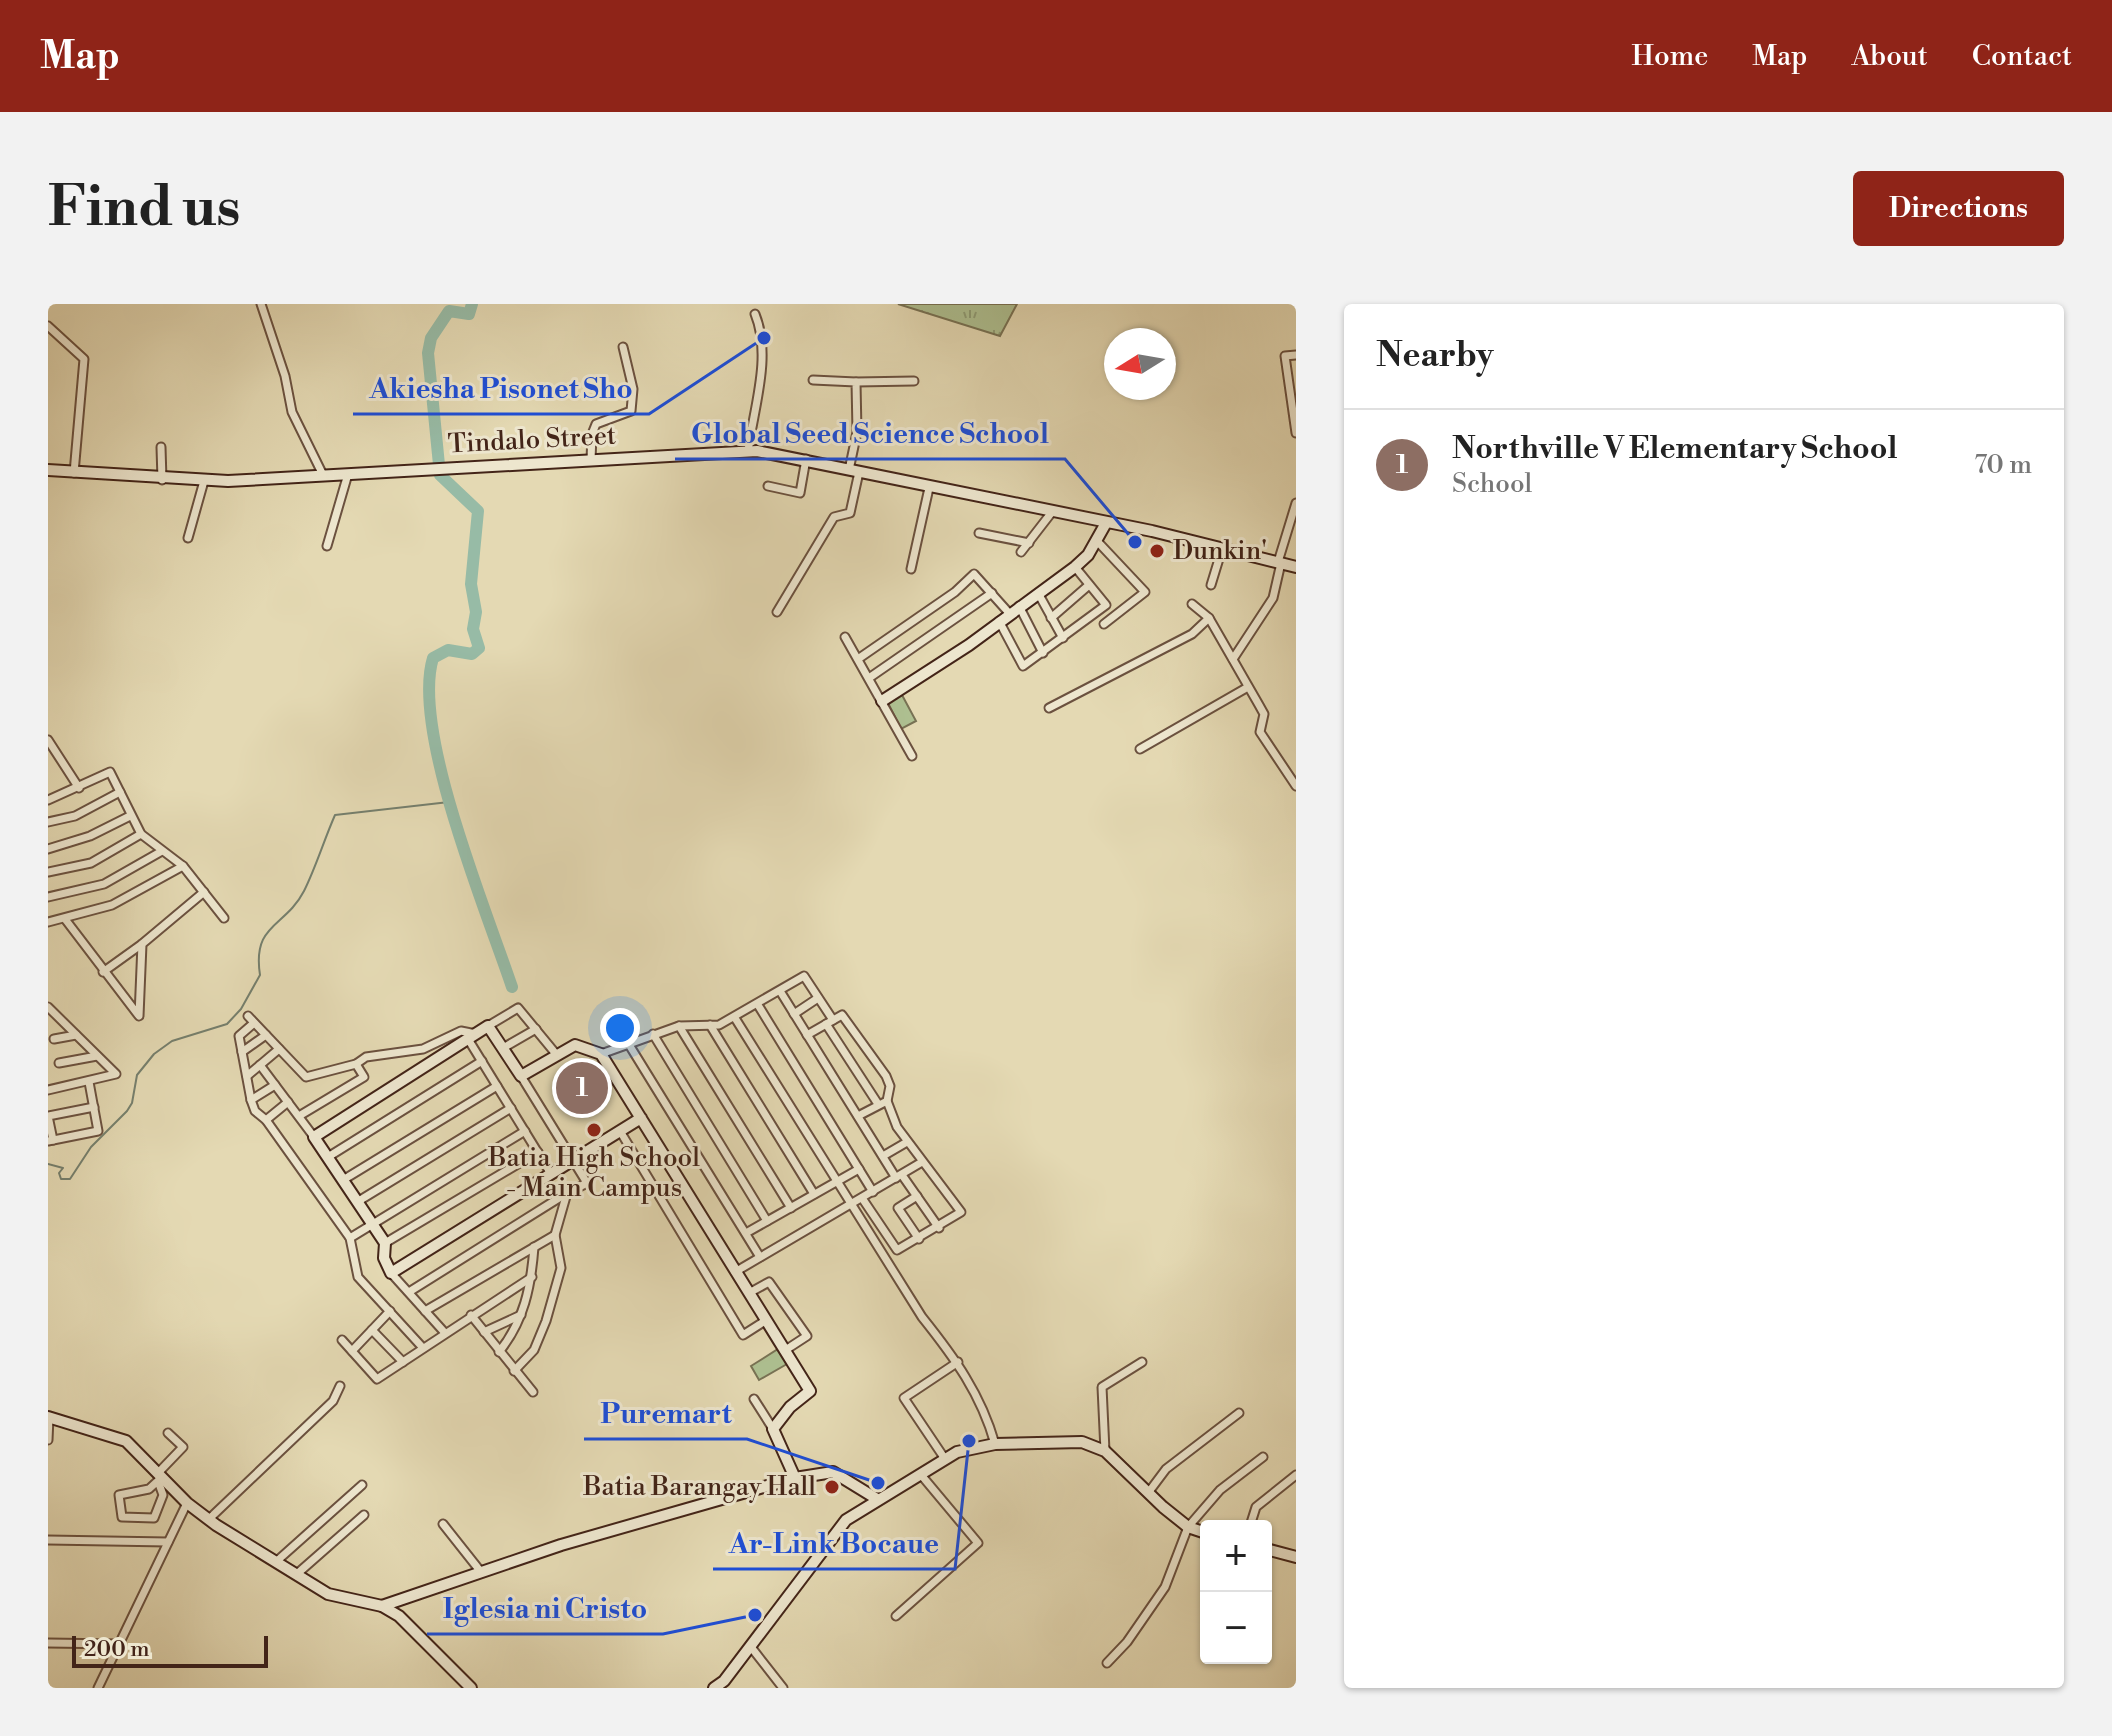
<!DOCTYPE html>
<meta charset="utf-8">
<style>
:root{--surface:#fff;--page:#f2f2f2;--text:#222;--muted:#767676;--line:#e0e0e0;--accent:#8f2418}
body{margin:0;font-family:"Libre Bodoni",serif;background:var(--page);color:var(--text)}
.controls{position:absolute;right:24px;bottom:24px;display:grid;overflow:hidden;border-radius:8px;box-shadow:0 2px 6px #0004}
.controls button{width:72px;height:72px;display:grid;place-items:center;padding:0;border:0;border-bottom:2px solid var(--line);background:var(--surface);color:var(--text);font:40px sans-serif}
.compass{position:absolute;left:1056px;top:24px;width:72px;height:72px;border-radius:50%;background:var(--surface);box-shadow:0 2px 6px #0004;rotate:259deg}
.scale{position:absolute;left:24px;bottom:20px;width:196px;box-sizing:border-box;padding-left:8px;border:4px solid #432418;border-top:0;font-size:22px;line-height:28px;white-space:nowrap;color:#432418;-webkit-text-stroke:6px #ede6ce;paint-order:stroke}
.you{position:absolute;left:572px;top:724px;width:28px;height:28px;margin:-20px;border:6px solid #fff;border-radius:50%;background:#1a73e8;box-shadow:0 0 0 12px #1a73e833}
.badge{display:grid;place-items:center;width:52px;height:52px;border-radius:50%;background:var(--accent);color:#fff;font-size:26px;font-weight:700}
.pin{position:absolute;translate:-50% -50%;border:4px solid #fff;box-shadow:0 2px 8px #0006}
.list{margin:0;padding:0;list-style:none}
h2{display:flex;justify-content:space-between;align-items:center;height:104px;margin:0;padding:0 32px;font-size:34px}
h2 small{font-size:26px;font-weight:400;color:var(--muted)}
.list li{display:grid;grid-template-columns:52px 1fr auto;gap:24px;align-items:center;box-sizing:border-box;height:112px;padding:0 32px;border-top:2px solid var(--line)}
.list b{display:block;font-size:30px;white-space:nowrap}
.list p{margin:0;font-size:26px;white-space:nowrap;color:var(--muted)}
.list em{font-size:26px;font-style:normal;color:var(--muted)}
.map{position:relative;flex:none;width:1248px;height:1384px;overflow:hidden;border-radius:8px}
header{display:flex;align-items:center;gap:48px;box-sizing:border-box;height:112px;padding:0 40px;background:var(--accent);color:#fff}
header strong{font-size:38px}
nav{display:flex;gap:44px;margin-inline-start:auto;font-size:28px}
.intro{display:flex;align-items:center;justify-content:space-between;box-sizing:border-box;height:192px;padding:0 48px}
h1{margin:0;font-size:56px}
.button{padding:20px 36px;border-radius:8px;background:var(--accent);color:#fff;font-size:28px;font-weight:700}
main{display:flex;gap:48px;padding:0 48px}
aside{flex:1;background:var(--surface);border-radius:8px;box-shadow:0 2px 6px #0004}
.map>svg:first-child{display:block}
.grass{fill:url(#grass-tufts);stroke:#787254;stroke-width:2}
.pitch{fill:#aec091;stroke:#787254;stroke-width:2}
.lines{fill:none;stroke-linecap:round;stroke-linejoin:round}
.stream{stroke:#757f6d;stroke-width:2}
.river{stroke:#97bba6;stroke-width:12}
.street-casing{stroke:#6b513f;stroke-width:11}
.secondary-casing{stroke:#432418;stroke-width:14}
.street{stroke:#ede6ce;stroke-width:7}
.secondary{stroke:#ede6ce;stroke-width:10}
.poi-dot{fill:#8f2418;stroke:#ede6ce;stroke-width:3}
.labels{text-anchor:middle;dominant-baseline:central;stroke-width:6;stroke-linejoin:round;paint-order:stroke}
.street-label{font-size:26px;fill:#432418;stroke:#ede6ce}
.poi-label{font-size:26px;fill:#432418;stroke:#ede6ce;text-anchor:start}
.leader{fill:none;stroke:#1d4ed8;stroke-width:3}
.callout-dot{fill:#1d4ed8;stroke:#ede6ce;stroke-width:3}
.callout-label{font-size:28px;text-anchor:middle;font-weight:bold;fill:#1d4ed8;stroke:#ede6ce;stroke-width:6;stroke-linejoin:round;paint-order:stroke}
</style>
<header>
<strong>Map</strong>
<nav><a>Home</a><a>Map</a><a>About</a><a>Contact</a></nav>
</header>
<div class="intro"><h1>Find us</h1><a class="button">Directions</a></div>
<main>
<div class="map">
<svg width="1248" height="1384" viewBox="0 0 1248 1384">
<defs>
<pattern id="grass-tufts" width="24" height="20" patternUnits="userSpaceOnUse" patternTransform="scale(2)"><rect width="24" height="20" fill="#aec091"/><path d="M3 7l-1-3M5 7V3M7 7l1-3M15 17l-1-3M17 17v-4M19 17l1-3" fill="none" stroke="#8f9c75"/></pattern>
</defs>
<rect width="100%" height="100%" fill="#e4d9b3"/>
<filter id="stains"><feTurbulence type="fractalNoise" baseFrequency=".0025" numOctaves="4"/><feColorMatrix values="0 0 0 0 .2 0 0 0 0 .09 0 0 0 0 .02 0 0 0 .5 -.17"/></filter>
<radialGradient id="worn" r=".72"><stop offset=".6" stop-color="#630" stop-opacity="0"/><stop offset="1" stop-color="#630" stop-opacity=".3"/></radialGradient>
<path class="grass" d="M850,0H969L952,32Z"/>
<g class="pitch">
<path d="M854,391L868,417L853,425L840,399Z"/>
<path d="M730,1045L739,1060L711,1076L703,1062Z"/>
</g>
<g class="lines">
<path class="stream" d="M0,860L15,864L11,869L13,875H22L43,843L79,807L84,799L89,771L106,750L124,737L179,720L193,705L212,671C204,619 237,624 256,587C268,563 276,536 287,511L401,498"/>
<path class="river" d="M424,0L421,10L401,7L383,34L380,49L392,171L430,207L423,280L428,308L425,325L431,344L424,350L400,346L385,354C363,426 439,608 464,683"/>
<defs>
<g id="street">
<path d="M213,0L237,72L244,108L275,171"/>
<path d="M0,22L36,55L26,169"/>
<path d="M1248,51L1237,52L1248,129"/>
<path d="M765,76L808,78L809,128L801,166"/>
<path d="M808,78L866,77"/>
<path d="M113,143L114,176"/>
<path d="M700,147C706,103 724,52 707,10"/>
<path d="M543,156L544,130L548,120L583,107L585,85L575,43"/>
<path d="M720,182L752,189L758,155"/>
<path d="M931,229L981,239"/>
<path d="M140,234L156,177"/>
<path d="M1049,237L1097,288L1056,320"/>
<path d="M279,242L300,170"/>
<path d="M973,248L1004,208"/>
<path d="M1230,258L1248,199"/>
<path d="M863,265L881,184"/>
<path d="M1163,281L1174,245"/>
<path d="M990,289L1015,334"/>
<path d="M1144,300L1161,314L1211,401L1216,410L1212,428L1248,482"/>
<path d="M971,302L995,349"/>
<path d="M729,308L786,213L802,209L811,168"/>
<path d="M1003,314L1041,281"/>
<path d="M951,317L975,362L1058,301L1027,263"/>
<path d="M797,333L864,452"/>
<path d="M810,355L907,288L926,270L961,309"/>
<path d="M1185,355L1225,294L1233,259"/>
<path d="M821,374L944,289"/>
<path d="M1001,404L1144,330L1161,314"/>
<path d="M0,436L31,484"/>
<path d="M1092,445L1200,383"/>
<path d="M0,496L62,468L93,530L135,562L176,614"/>
<path d="M0,518L27,512L72,488"/>
<path d="M0,545L42,532L82,512"/>
<path d="M0,568L43,559L93,530"/>
<path d="M0,593L56,580L114,547"/>
<path d="M17,615L91,712L94,640L156,588"/>
<path d="M0,618L64,601L135,562"/>
<path d="M55,668L94,640"/>
<path d="M732,687L848,874"/>
<path d="M710,701L825,888"/>
<path d="M0,703L68,770L0,786"/>
<path d="M746,710L770,694"/>
<path d="M200,712L258,773L308,760L318,753L375,745L413,727L428,730"/>
<path d="M687,714L874,1013C906,1053 933,1090 947,1140"/>
<path d="M206,719L191,732L203,796L207,807L218,816L302,934L310,973L375,1044"/>
<path d="M778,720L830,800"/>
<path d="M662,721L766,890"/>
<path d="M440,722L470,704L508,750"/>
<path d="M631,722L743,904"/>
<path d="M605,730L719,917"/>
<path d="M759,731L794,711L838,772L842,782L839,797L810,812"/>
<path d="M6,735L28,731"/>
<path d="M420,735L503,870"/>
<path d="M580,739L712,953"/>
<path d="M455,744L488,725"/>
<path d="M194,748L218,731"/>
<path d="M553,750L631,722L671,721L756,672L785,716"/>
<path d="M11,759L49,752"/>
<path d="M212,761L266,833"/>
<path d="M199,772L231,745"/>
<path d="M203,796L227,781"/>
<path d="M251,812L316,773L308,760"/>
<path d="M218,816L240,798"/>
<path d="M572,827L695,1031L717,1017"/>
<path d="M5,836L0,812L46,803"/>
<path d="M0,837L50,827L41,778"/>
<path d="M835,852L859,838"/>
<path d="M280,853L434,757"/>
<path d="M854,871L891,924"/>
<path d="M295,876L449,782"/>
<path d="M869,892L850,904L871,935"/>
<path d="M814,894L849,946L913,908L849,823L839,797"/>
<path d="M309,898L463,804"/>
<path d="M698,929L811,865"/>
<path d="M302,934L477,827"/>
<path d="M337,939L490,848"/>
<path d="M687,968L874,858"/>
<path d="M343,969L397,1029"/>
<path d="M361,988L519,889"/>
<path d="M701,989L721,978L759,1032L736,1047"/>
<path d="M377,1007L507,931"/>
<path d="M423,1011L485,1088"/>
<path d="M324,1026L355,1058"/>
<path d="M436,1028L473,1011"/>
<path d="M294,1036L329,1075L484,973"/>
<path d="M304,1047L342,1007"/>
<path d="M451,1048C476,1017 483,983 486,943"/>
<path d="M466,1067L486,1046L498,1017L513,964L507,931L519,889L539,879L473,772"/>
<path d="M706,1095L725,1125"/>
<path d="M0,1136L1,1113"/>
<path d="M1057,1147L1054,1083L1094,1058"/>
<path d="M897,1155L856,1094L910,1058"/>
<path d="M110,1169L135,1143L120,1129"/>
<path d="M110,1177L115,1191L106,1214L74,1213L71,1191L101,1185L114,1173"/>
<path d="M1100,1189L1118,1165L1191,1109"/>
<path d="M161,1215L285,1097L292,1082"/>
<path d="M395,1220L433,1268"/>
<path d="M1202,1222L1208,1203L1248,1171"/>
<path d="M0,1236L120,1238"/>
<path d="M230,1256L314,1181"/>
<path d="M250,1269L316,1211"/>
<path d="M848,1312L930,1239L874,1172"/>
<path d="M0,1339L71,1340"/>
<path d="M703,1343L735,1384"/>
<path d="M1059,1359L1079,1338L1117,1283L1140,1223L1172,1186L1215,1153"/>
<path d="M50,1384L139,1199"/>
</g>
<g id="secondary">
<path d="M0,166L180,177L709,147L1104,227L1248,263"/>
<path d="M834,397L921,341L1027,263L1040,251L1058,219"/>
<path d="M593,814L343,969L336,954L337,939L266,833L440,722L473,772L527,741L553,750L762,1087L742,1103L725,1125L747,1174"/>
<path d="M0,1113L78,1137L139,1199L168,1221L280,1290L334,1302L351,1312L423,1384"/>
<path d="M1218,1245L1248,1253"/>
<path d="M334,1302L513,1241L747,1174L785,1168L829,1195"/>
<path d="M666,1384L676,1377L798,1216L909,1148L947,1140L1034,1138L1057,1147L1115,1203L1140,1223L1158,1229"/>
</g>
</defs>
<use href="#street" class="street-casing"/>
<use href="#secondary" class="secondary-casing"/>
<use href="#street" class="street"/>
<use href="#secondary" class="secondary"/>
</g>
<g class="poi-dot">
<circle cx="1109" cy="247" r="8"/>
<circle cx="546" cy="826" r="8"/>
<circle cx="784" cy="1183" r="8"/>
</g>
<g class="labels">
<g class="street-label">
<text transform="translate(484 136) rotate(-3)">Tindalo Street</text>
</g>
<g class="poi-label">
<text x="1125" y="247">Dunkin'</text>
<text x="546" y="854" text-anchor="middle">Batia High School<tspan x="546" dy="30">- Main Campus</tspan></text>
<text x="768" y="1183" text-anchor="end">Batia Barangay Hall</text>
</g>
</g>
<path class="leader" d="M716 34L601 110H305M1087 238L1017 155H627M830 1179L699 1135H536M921 1137L907 1265H665M707 1311L615 1330H379"/>
<g class="callout-dot">
<circle cx="716" cy="34" r="8"/>
<circle cx="1087" cy="238" r="8"/>
<circle cx="830" cy="1179" r="8"/>
<circle cx="921" cy="1137" r="8"/>
<circle cx="707" cy="1311" r="8"/>
</g>
<g class="callout-label">
<text x="453" y="94">Akiesha Pisonet Sho</text>
<text x="822" y="139">Global Seed Science School</text>
<text x="618" y="1119">Puremart</text>
<text x="786" y="1249">Ar-Link Bocaue</text>
<text x="497" y="1314">Iglesia ni Cristo</text>
</g>
<rect width="100%" height="100%" filter="url(#stains)"/>
<rect width="100%" height="100%" fill="url(#worn)"/>
</svg>
<div class="controls">
<button>+</button>
<button>−</button>
</div>
<svg class="compass" viewBox="-18 -18 36 36"><path d="M0-13l5 13h-10z" fill="#e53935"/><path d="M0 13l5-13h-10z" fill="#767676"/></svg>
<div class="scale">200 m</div>
<div class="you"></div>
<div class="pin badge" style="left:534px;top:784px;background:#8d6e63">1</div>
</div>
<aside>
<h2>Nearby<small></small></h2>
<ul class="list">
<li><span class="badge" style="background:#8d6e63">1</span><div><b>Northville V Elementary School</b><p>School</p></div><em>70 m</em></li>
</ul>
</aside>
</main>
